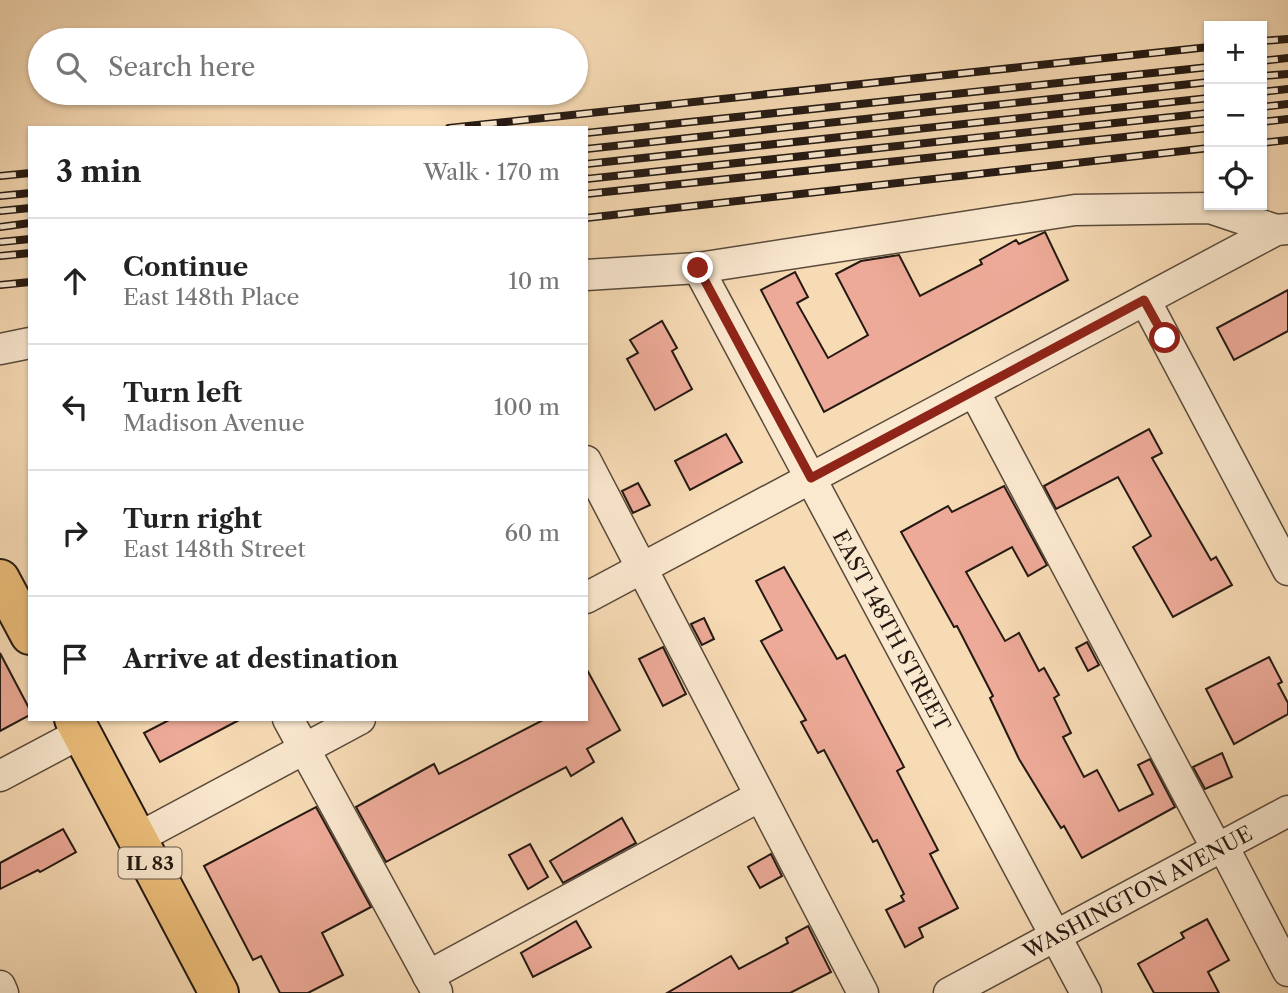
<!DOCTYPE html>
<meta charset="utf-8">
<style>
:root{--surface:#fff;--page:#f2f2f2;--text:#222;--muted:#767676;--line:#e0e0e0}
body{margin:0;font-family:"Libre Caslon Text",serif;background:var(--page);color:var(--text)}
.controls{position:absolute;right:21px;top:21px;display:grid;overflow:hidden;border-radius:0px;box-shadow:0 2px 5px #0004}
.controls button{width:63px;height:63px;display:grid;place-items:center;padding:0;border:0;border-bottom:2px solid var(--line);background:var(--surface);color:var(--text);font:35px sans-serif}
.stop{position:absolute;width:21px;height:21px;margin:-16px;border:5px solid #8f2418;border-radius:50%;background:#fff}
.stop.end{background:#8f2418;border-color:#fff;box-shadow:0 2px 7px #0008}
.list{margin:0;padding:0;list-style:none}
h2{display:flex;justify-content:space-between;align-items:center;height:91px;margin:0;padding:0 28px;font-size:30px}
h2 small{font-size:23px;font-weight:400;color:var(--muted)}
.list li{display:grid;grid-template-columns:46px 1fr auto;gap:21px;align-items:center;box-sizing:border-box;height:126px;padding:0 28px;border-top:2px solid var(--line)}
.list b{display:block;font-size:26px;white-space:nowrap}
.list p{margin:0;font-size:23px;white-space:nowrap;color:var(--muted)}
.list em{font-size:23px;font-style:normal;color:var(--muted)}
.icon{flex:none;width:38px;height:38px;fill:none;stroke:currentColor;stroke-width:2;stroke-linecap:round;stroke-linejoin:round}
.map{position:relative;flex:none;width:1288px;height:993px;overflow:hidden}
.search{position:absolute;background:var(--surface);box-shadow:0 2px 5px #0004;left:28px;top:28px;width:560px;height:77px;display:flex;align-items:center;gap:18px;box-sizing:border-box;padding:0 24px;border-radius:38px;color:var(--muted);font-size:26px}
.panel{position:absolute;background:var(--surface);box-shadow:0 2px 5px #0004;left:28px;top:126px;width:560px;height:595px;border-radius:0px}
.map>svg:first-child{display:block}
.building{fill:#edaa98;stroke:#241912;stroke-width:2}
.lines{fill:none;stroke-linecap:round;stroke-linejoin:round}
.minor-casing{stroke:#594a3b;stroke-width:33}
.major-casing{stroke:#241912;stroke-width:42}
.minor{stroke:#fae8cf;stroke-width:30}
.major{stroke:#ecbe7a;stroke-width:38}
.rail-casing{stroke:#241912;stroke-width:8}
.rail{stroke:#fae8cf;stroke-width:5;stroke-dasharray:16;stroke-linecap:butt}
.route{stroke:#8f2418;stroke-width:9}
.labels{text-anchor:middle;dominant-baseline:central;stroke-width:6;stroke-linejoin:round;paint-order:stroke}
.shield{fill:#fae8cf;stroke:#64574b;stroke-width:2}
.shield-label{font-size:19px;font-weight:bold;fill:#241912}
.street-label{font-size:21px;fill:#241912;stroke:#fae8cf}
</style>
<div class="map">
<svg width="1288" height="993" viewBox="0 0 1288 993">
<rect width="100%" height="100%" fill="#f7dbb5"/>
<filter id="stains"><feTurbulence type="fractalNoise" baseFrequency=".00286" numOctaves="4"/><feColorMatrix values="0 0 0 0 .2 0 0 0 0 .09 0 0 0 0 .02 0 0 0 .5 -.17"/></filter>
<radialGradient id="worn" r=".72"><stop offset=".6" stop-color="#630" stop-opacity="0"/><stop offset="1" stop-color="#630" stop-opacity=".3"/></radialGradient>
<g class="building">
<path d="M1045,232L1068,280L824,412L761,290L795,272L808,297L797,303L828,358L868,335L836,274L861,261L899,255L920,296L982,264L980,260L1016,240L1019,244Z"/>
<path d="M1288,290V331L1234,360L1217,328Z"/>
<path d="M662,321L677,348L672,351L692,389L655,410L627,359L638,353L630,340Z"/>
<path d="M1149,429L1162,453L1152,458L1211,560L1216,557L1232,585L1173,617L1133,547L1151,536L1118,477L1056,509L1044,486Z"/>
<path d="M726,434L742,462L690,490L675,461Z"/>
<path d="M638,483L650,505L633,513L622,491Z"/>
<path d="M1004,486L1047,565L1028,576L1012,547L966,572L1005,641L1019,633L1039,671L1044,668L1059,695L1054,698L1071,733L1063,737L1084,777L1097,770L1119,811L1153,794L1138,765L1150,759L1175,807L1082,858L1064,826L1061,828L1019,759L990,698L993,696L957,626L954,627L901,532L948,506L952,512Z"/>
<path d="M784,567L837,659L845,655L904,767L897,771L938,850L930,854L958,908L919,928L923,937L905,947L886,910L904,901L901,896L904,894L877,840L873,842L824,750L818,753L801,722L806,720L761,641L782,630L756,581Z"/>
<path d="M704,618L714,639L702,645L691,624Z"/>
<path d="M1087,642L1099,665L1088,671L1076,648Z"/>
<path d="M663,647L686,694L663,706L639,659Z"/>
<path d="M0,653L30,710V715L0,731Z"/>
<path d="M1269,657L1282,682L1278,684L1288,703V714L1234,744L1206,689Z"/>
<path d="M586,668L620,730L587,749L594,762L571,776L566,767L386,862L356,807L434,764L439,774L545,719H586Z"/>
<path d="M171,719H241L160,762L144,733Z"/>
<path d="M1222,753L1232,777L1205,789L1193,767Z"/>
<path d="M316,807L371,907L322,933L343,975L308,993H280L261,956L253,960L204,866Z"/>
<path d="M622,818L636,843L563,883L550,861Z"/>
<path d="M63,829L76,852L40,872L38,870L0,889V863Z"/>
<path d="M530,844L548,877L528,889L509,855Z"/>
<path d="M771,854L782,876L760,888L748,867Z"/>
<path d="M1207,919L1229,960L1208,972L1219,993H1154L1138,964L1184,938L1181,933Z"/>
<path d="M576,921L591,947L533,977L521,953Z"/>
<path d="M808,926L831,972L790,993H667L731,956L739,969L788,943L786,938Z"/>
</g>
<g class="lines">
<defs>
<g id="minor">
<path id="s1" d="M698,268L1086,993"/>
<path d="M586,275L698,268L1075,210L1210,208L1276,230"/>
<path d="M1145,300L1288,570"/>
<path d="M0,349L30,343"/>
<path d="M974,391L1217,849"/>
<path d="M586,461L863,993"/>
<path d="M586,598L1276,230L1288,229"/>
<path d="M288,719L437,992"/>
<path d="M0,776L81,733"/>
<path d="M138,838L360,719"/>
<path d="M1223,846L1288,971"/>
<path d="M428,976L760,796"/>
<path d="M0,986L3,993"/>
<path id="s2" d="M949,993L1288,811"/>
</g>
<g id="major">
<path d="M0,579L30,635"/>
<path d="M74,719L219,993"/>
</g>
</defs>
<use href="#minor" class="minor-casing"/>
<use href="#major" class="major-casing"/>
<use href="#minor" class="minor"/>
<use href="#major" class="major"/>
<defs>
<g id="rail">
<path d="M1262,41L1288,39"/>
<path d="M1262,61L1288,58"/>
<path d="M1262,76L1288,74"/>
<path d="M1262,92L1288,89"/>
<path d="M1262,107L1288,104"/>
<path d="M1262,122L1288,119"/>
<path d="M449,128L1209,47"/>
<path d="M586,133L1209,67"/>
<path d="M1262,143L1288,140"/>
<path d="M586,149L1209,82"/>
<path d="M586,164L1209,98"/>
<path d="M0,176L30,173"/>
<path d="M586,179L1209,113"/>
<path d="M586,194L1209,128"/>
<path d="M0,196L30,193"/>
<path d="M0,211L30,208"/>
<path d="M586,218L1209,148"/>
<path d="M0,227L30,223"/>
<path d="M0,242L30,239"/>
<path d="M0,256L30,253"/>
<path d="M0,285L30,282"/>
</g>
</defs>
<use href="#rail" class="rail-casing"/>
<use href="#rail" class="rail"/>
</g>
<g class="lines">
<path class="route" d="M698,268L811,478L1144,300L1165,338"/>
</g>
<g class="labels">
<rect class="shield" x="118.5" y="847.5" width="63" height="31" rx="5"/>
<g class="shield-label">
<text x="150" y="863">IL 83</text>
</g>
<g class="street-label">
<text stroke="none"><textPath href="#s1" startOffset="411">EAST 148TH STREET</textPath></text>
<text stroke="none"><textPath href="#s2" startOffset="214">WASHINGTON AVENUE</textPath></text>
</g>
</g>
<rect width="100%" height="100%" filter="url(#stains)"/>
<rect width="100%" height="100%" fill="url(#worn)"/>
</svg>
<div class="controls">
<button>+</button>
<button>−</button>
<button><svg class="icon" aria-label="locate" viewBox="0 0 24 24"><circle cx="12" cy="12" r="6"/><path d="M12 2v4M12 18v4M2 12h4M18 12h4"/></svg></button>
</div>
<div class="stop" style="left:1165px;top:338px"></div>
<div class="stop end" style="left:698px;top:268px"></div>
<div class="search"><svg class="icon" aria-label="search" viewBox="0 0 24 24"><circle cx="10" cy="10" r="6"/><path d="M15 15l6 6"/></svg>Search here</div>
<section class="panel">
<h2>3 min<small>Walk · 170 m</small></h2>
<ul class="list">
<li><svg class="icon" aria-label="ahead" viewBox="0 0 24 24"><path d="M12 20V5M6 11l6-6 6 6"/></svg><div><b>Continue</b><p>East 148th Place</p></div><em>10 m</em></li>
<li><svg class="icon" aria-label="left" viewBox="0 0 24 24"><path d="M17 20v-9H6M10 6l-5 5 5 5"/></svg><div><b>Turn left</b><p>Madison Avenue</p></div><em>100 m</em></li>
<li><svg class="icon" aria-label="right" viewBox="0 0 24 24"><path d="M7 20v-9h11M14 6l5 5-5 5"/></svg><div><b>Turn right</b><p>East 148th Street</p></div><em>60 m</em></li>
<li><svg class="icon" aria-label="arrive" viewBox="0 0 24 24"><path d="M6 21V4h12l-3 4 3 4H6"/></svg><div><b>Arrive at destination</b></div></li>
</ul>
</section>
</div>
